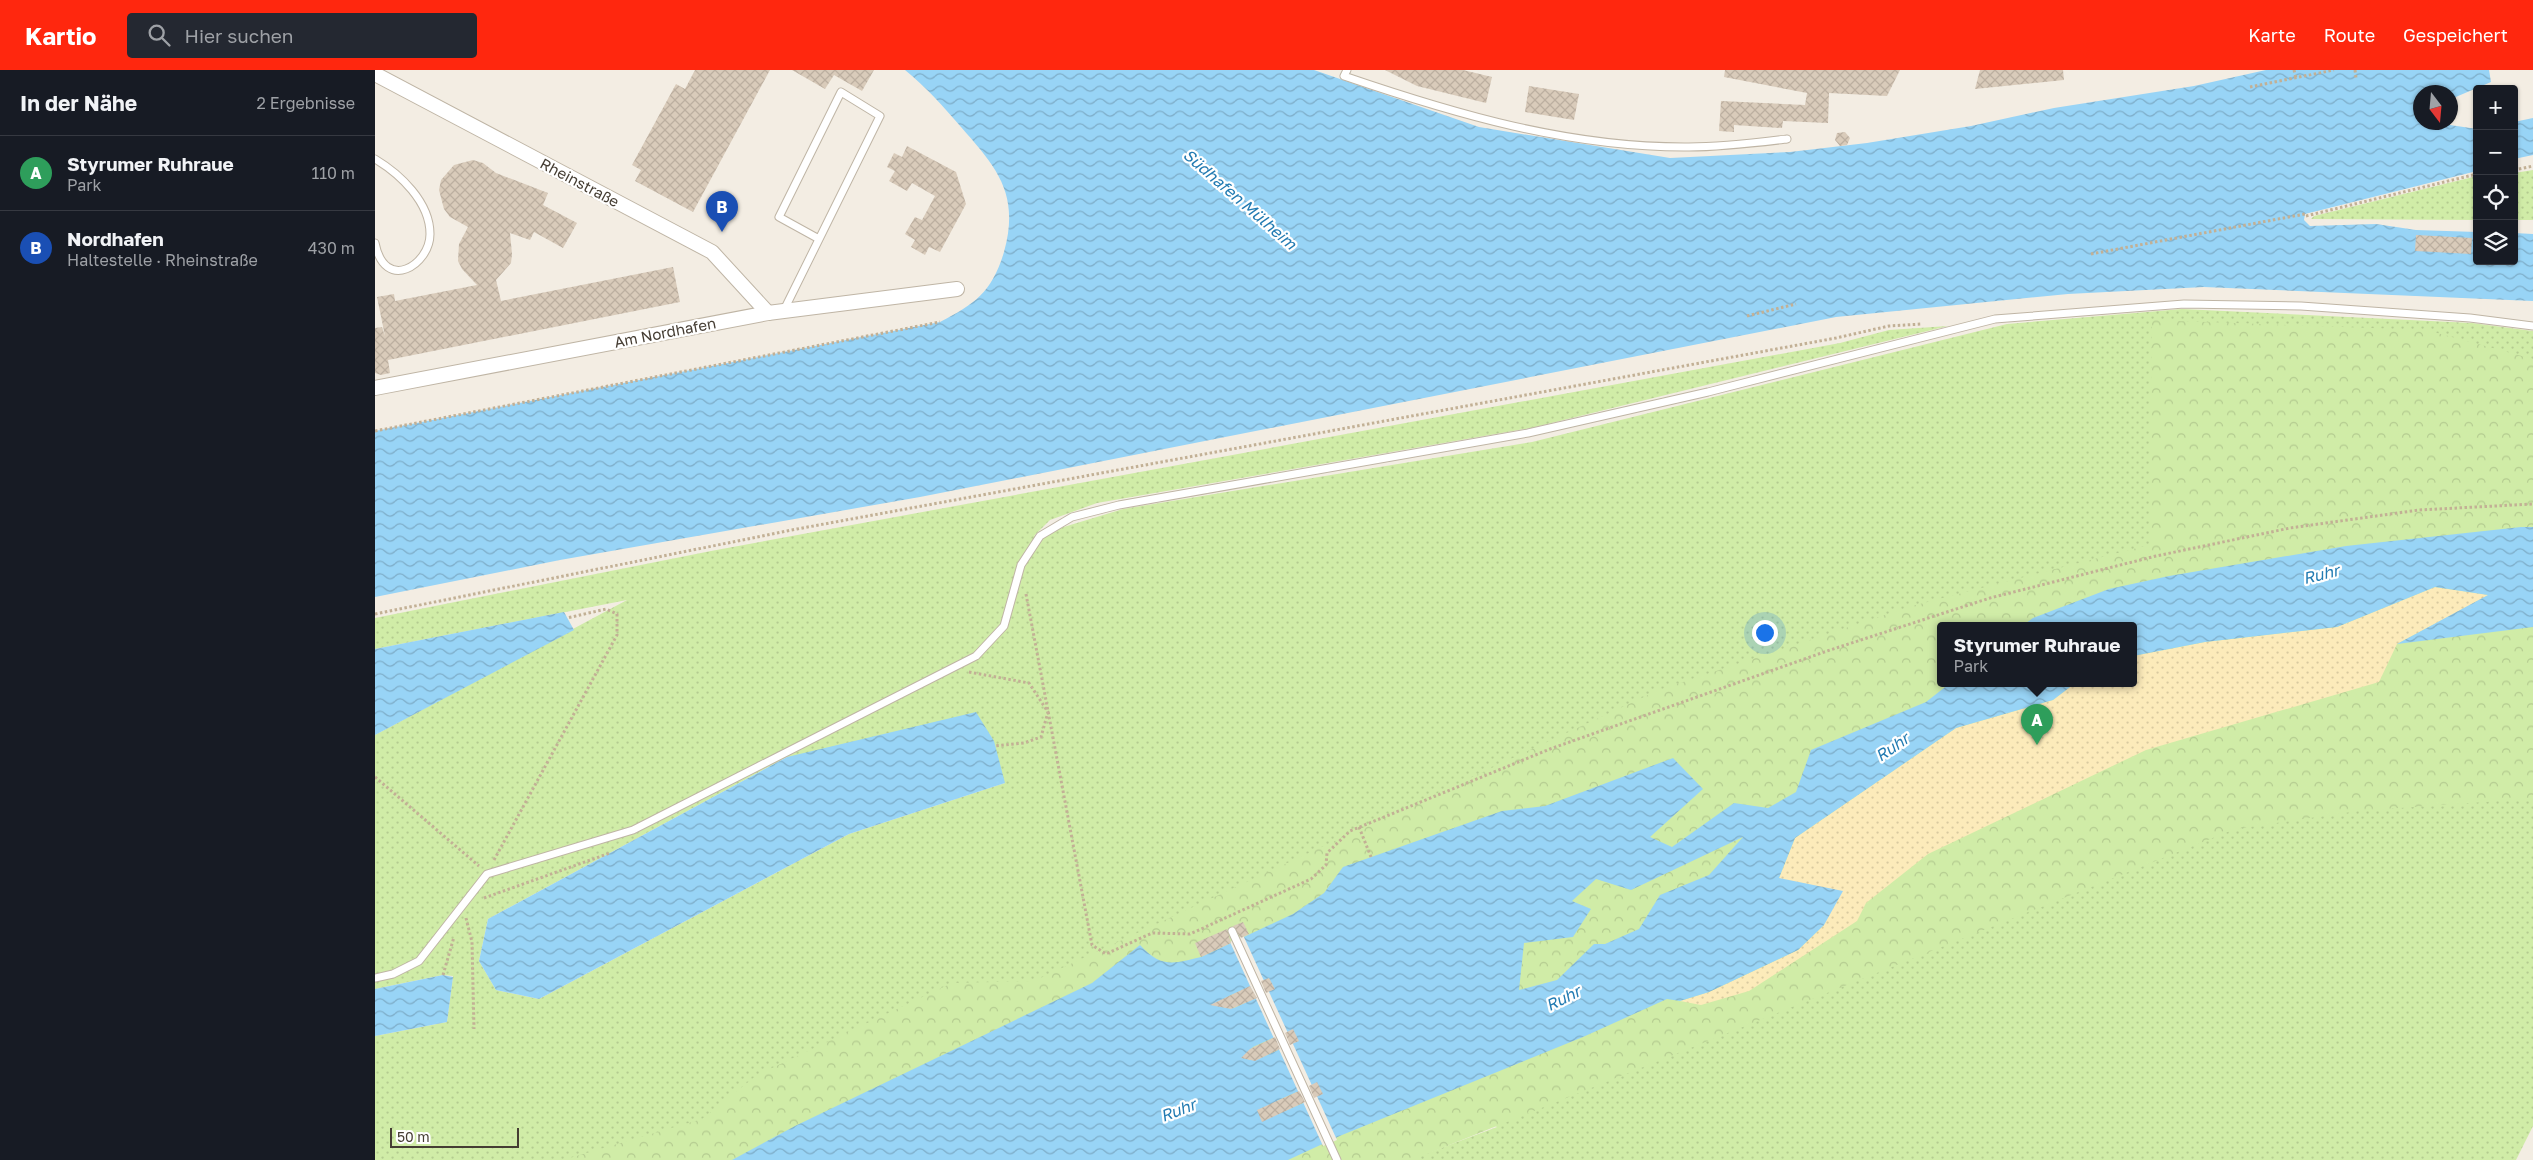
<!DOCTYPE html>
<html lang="de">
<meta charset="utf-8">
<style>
:root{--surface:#171b24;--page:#242831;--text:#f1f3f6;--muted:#9ea1a6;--line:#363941;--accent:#ff270e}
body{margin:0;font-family:"Golos Text",sans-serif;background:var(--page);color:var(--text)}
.controls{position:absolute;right:15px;top:15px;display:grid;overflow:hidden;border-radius:5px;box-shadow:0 1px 4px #0004}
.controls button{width:45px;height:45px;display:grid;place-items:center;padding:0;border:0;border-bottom:1px solid var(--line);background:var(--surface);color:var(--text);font:25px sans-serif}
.compass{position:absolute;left:2038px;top:15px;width:45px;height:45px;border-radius:50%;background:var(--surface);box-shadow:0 1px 4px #0004;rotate:164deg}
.scale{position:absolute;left:15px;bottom:12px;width:129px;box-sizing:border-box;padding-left:5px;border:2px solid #453d33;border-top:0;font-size:14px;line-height:18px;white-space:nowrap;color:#453d33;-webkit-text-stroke:4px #fff;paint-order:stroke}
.you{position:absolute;left:1389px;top:562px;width:18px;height:18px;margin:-12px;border:4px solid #fff;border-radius:50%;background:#1a73e8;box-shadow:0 0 0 8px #1a73e833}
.badge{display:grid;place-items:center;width:32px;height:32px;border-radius:50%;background:var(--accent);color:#fff;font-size:16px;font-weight:700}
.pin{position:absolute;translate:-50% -41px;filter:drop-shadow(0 1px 2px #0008)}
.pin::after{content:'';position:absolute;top:26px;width:18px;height:15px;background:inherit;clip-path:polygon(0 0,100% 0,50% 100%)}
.popup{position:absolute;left:1562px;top:552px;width:200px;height:65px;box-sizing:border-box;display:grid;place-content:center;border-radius:5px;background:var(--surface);filter:drop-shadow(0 1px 4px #0005);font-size:16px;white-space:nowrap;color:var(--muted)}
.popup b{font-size:19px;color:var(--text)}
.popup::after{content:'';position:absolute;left:50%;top:100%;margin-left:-10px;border:10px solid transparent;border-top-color:var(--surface)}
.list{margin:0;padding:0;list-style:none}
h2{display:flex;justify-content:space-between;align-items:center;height:65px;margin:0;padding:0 20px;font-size:21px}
h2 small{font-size:16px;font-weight:400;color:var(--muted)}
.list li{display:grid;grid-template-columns:32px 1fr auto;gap:15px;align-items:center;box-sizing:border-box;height:75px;padding:0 20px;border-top:1px solid var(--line)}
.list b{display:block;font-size:19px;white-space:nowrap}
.list p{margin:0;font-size:16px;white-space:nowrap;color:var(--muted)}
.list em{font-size:16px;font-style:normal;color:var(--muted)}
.icon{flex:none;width:28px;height:28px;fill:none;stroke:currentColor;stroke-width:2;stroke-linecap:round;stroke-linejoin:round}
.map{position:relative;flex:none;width:2158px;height:1090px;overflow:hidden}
header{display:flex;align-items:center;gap:30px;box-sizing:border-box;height:70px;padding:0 25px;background:var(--accent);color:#fff}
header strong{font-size:24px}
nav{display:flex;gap:28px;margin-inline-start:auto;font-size:18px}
.search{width:350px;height:45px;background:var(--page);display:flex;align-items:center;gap:12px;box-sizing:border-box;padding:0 18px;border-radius:5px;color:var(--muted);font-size:19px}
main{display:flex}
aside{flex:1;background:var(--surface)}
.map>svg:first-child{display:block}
.grass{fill:url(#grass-dots);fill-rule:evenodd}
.forest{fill:url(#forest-crowns);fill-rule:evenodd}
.sand{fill:url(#sand-dots)}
.water{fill:url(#water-waves);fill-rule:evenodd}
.pier{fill:#f3ede3}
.building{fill:url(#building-cross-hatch)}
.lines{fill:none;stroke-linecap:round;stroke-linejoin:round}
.lane-casing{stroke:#bfb5a5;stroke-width:9}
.street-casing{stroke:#bfb5a5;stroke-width:16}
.path{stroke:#c2b095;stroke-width:3;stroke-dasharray:2.5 2.5;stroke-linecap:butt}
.lane{stroke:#fff;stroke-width:7}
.street{stroke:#fff;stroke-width:14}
.labels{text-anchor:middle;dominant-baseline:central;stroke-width:4.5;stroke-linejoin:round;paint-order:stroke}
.street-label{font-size:15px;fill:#453d33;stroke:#fff}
.water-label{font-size:16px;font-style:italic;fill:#227bb2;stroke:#fff}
</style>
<header>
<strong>Kartio</strong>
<div class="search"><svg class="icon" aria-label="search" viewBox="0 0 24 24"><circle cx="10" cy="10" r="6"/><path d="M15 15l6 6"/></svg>Hier suchen</div>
<nav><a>Karte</a><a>Route</a><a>Gespeichert</a></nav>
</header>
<main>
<aside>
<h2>In der Nähe<small>2 Ergebnisse</small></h2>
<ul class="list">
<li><span class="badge" style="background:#2e9e5b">A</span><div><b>Styrumer Ruhraue</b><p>Park</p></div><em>110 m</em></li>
<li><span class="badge" style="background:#1a4fb4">B</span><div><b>Nordhafen</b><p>Haltestelle · Rheinstraße</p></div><em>430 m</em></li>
</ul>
</aside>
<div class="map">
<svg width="2158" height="1090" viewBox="0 0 2158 1090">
<defs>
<pattern id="grass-dots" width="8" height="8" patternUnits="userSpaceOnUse" patternTransform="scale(1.25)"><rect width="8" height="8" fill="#d0eca7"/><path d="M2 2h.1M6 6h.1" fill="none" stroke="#b4cb90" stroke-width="1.8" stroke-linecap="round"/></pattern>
<pattern id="forest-crowns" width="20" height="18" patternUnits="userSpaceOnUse" patternTransform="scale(1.25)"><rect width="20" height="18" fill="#d0eca7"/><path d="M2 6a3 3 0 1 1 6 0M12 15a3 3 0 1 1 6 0" fill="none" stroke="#b4cb90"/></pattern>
<pattern id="sand-dots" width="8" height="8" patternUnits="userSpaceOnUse" patternTransform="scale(1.25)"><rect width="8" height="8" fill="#fcebba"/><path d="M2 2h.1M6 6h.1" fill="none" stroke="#d9caa0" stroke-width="1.8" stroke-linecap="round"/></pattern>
<pattern id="water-waves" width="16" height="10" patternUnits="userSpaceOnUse" patternTransform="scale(1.25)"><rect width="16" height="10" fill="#98d4f6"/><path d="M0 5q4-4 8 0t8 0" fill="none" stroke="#7eadc8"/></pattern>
<pattern id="building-cross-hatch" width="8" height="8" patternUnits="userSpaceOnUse" patternTransform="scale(1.25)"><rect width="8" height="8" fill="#d9cbba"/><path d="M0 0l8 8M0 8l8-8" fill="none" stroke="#bcafa0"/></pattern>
</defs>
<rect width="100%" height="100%" fill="#f3ede3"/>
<g class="grass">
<path d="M2158,100V150H2139V103Z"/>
<path d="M2102,106V150L1936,149L1939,146Z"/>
<path d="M1807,239L2097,253L2158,261V438L1794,506L1510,568L357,1090H0V966L72,952L78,906L68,905L0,919V665L252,530L0,579V548L336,481L1465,273L1514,260L1573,256L1156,358L722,433L675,450L659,466L748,439L1157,372L1632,254ZM412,687L630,713L474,764L164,929L121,920L104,891L113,849Z"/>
<path d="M2158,557V1056L2141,1090H1034L1122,1057L1076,1034Z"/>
</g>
<path class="forest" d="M1777,250L2051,260L2158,289V731L2137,730L1983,741L1860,759L1037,1090H188L327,1049L382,1005L577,913L659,911L1284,620L1537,536L1774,475ZM1566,556H1758V614H1566Z"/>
<path class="sand" d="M2060,517L2114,525L2022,574L2004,612L1771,680L1553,784L1491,833L1482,851L1374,921L1326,935L1305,931L1334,922L1423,880L1449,855L1404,808L1420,768L1581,658L1678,630L1699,614H1758V586L1830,572L1962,557Z"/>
<g class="water">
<path d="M530,0H939L1104,57L1295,88L1415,82L1492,73L1596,56L1679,38L1819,16L1891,0H2114L2116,12L2076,29V22H2046V52L2073,53L2075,55L2102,59V101L1930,144L1929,150L1935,156L2001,154L2041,160L2102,162V191H2139V163L2158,164V231L1829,217L1693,224L1461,247L545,427L185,490L0,527V361L565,252C600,234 617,222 629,182C645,124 622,98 586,57C568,36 551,17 530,0Z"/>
<path d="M2158,48V85L2139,89V52Z"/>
<path d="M2146,457H2158V557L2022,574L2113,525L2060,517L1962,557L1830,572L1758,586V556H1647L1658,548L1734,519L1794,506L1971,476Z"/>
<path d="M189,542L199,560L0,665V579Z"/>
<path d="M1574,614H1699L1678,630L1581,658L1420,768L1404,808L1468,821L1449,855L1423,880L1334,922L1305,931L1292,929L1208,967L967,1065L913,1090H357L420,1056L717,913L765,875C786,898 798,894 826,887L918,844L949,823L968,797L1127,741L1170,736L1298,688L1328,719L1275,767L1297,777L1359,733L1393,738L1421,722L1436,680L1551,632ZM1368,767L1334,805L1285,825L1264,859L1230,874H1219L1182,910L1144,920L1149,873L1198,867L1216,839L1197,831L1221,809L1256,820ZM875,917L880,928L859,938H850L849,936L854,926ZM898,968L903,980L883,989L874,990L871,985L878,977ZM922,1022L928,1033L907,1042L902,1031Z"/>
<path d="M601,642L619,671L630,713L474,764L164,929L121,920L104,891L113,849L412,687Z"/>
<path d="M68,905L78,907L72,952L0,966V919Z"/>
</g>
<path class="pier" d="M868,865L962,1070L948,1076L855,872Z"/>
<g class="building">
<path d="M320,0H395L318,142L260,111L266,100L257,95L301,14L310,19Z"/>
<path d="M417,0H499L487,21L459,5L450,19Z"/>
<path d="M1010,0H1088L1117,7L1111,33L1042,16Z"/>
<path d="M1350,0H1525L1512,26L1454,23L1453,53L1408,51L1407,58L1359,55V62L1344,61L1346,31L1430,35L1432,23L1349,7Z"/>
<path d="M1605,0H1688L1689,10L1600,19Z"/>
<path d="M1154,16L1204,24L1199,50L1150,42Z"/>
<path d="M1470,62L1475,68L1472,75L1465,76L1460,70L1462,63Z"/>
<path d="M532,76L581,102L591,134L565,182L554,177L550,185L536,177L540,170L530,164L540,147L547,150L560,126L537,113L532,121L514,111L520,101L512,97L519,83L527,87Z"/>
<path d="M98,90L108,93L121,103L173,123L168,135L202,153L188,178L159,162L155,170L135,163L137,184L136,193L121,210L126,231L298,197L305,232L13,290L15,303L6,305L0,303V258L7,257L10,266L2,227L19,224L20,231L102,215L87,199L83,191L84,174L93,157L75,147L69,139L64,120L66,110L79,95Z"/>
<path d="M2041,165L2097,168L2096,184L2040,181Z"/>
<path d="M868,852L874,864L866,868L858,856Z"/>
<path d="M852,859L856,873L826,887L820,873Z"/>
<path d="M894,908L900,919L891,923L886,911Z"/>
<path d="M875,916L882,928L856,939L835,935Z"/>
<path d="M918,959L924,971L915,975L910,963Z"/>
<path d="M900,967L905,979L880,991L866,988L875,979Z"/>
<path d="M942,1012L948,1024L939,1028L934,1016Z"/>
<path d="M924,1021L930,1032L887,1052L882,1040Z"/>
</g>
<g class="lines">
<defs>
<g id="lane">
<path d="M972,0L969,6C1080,44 1195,78 1314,77C1347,77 1379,73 1412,69"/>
<path d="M0,89C25,104 55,132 55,164C55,195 10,223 0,173"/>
<path d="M409,240L505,46L466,22L404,147L444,169"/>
<path d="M857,861L962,1090"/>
<path d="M0,908L18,904L44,891L112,804L258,760L601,586L629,556L646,495L665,466L697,447L744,435L1153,363L1333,322L1620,249L1809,234L1926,236L2095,248L2158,256"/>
</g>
<g id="street">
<path d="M0,4L337,182L393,243"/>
<path d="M0,318L393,243L582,219"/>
</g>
</defs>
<use href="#lane" class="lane-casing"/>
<use href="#street" class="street-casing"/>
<g class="path">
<path d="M1919,0L1921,8"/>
<path d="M1980,0L1981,8"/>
<path d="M1875,17L1959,0"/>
<path d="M2139,100L2158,96"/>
<path d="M1931,146L2102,104"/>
<path d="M1716,184L1930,144"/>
<path d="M1372,246L1421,234"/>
<path d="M0,361L565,252"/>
<path d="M651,524L717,875L731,884L777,863L815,864L936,809L951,795L952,783L975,761L1175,679L1452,581L1615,528L1781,486L1915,458L2044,440L2158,434"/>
<path d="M0,544L422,459L1461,268L1514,256L1547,254"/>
<path d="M594,602L654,613L673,642L666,667L649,673L620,676"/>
<path d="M0,707L104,796"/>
<path d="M984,757L996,787"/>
<path d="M119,790L242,565V544L231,539L192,548"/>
<path d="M109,828L235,783"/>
<path d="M91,848L97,872L99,959"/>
<path d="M68,905L79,867"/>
</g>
<use href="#lane" class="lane"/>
<use href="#street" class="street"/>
</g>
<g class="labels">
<g class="street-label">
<text transform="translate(205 112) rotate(28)">Rheinstraße</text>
<text transform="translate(290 262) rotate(-11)">Am Nordhafen</text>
</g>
<g class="water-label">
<text transform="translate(865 129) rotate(41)">Südhafen Mülheim</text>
<text transform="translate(1946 504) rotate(-14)">Ruhr</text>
<text transform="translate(1517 677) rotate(-35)">Ruhr</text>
<text transform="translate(1188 928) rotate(-27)">Ruhr</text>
<text transform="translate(803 1040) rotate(-21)">Ruhr</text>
</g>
</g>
</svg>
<div class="controls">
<button>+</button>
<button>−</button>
<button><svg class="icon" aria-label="locate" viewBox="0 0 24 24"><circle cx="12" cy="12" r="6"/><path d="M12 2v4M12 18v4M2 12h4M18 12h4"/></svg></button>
<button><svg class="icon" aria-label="layers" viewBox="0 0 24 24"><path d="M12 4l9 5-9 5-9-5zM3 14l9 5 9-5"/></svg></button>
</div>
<svg class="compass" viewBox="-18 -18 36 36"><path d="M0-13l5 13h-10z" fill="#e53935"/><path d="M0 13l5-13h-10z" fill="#9ea1a6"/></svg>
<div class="scale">50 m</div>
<div class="you"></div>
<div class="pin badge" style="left:1662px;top:675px;background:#2e9e5b">A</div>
<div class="popup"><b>Styrumer Ruhraue</b>Park</div>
<div class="pin badge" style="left:347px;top:162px;background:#1a4fb4">B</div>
</div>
</main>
